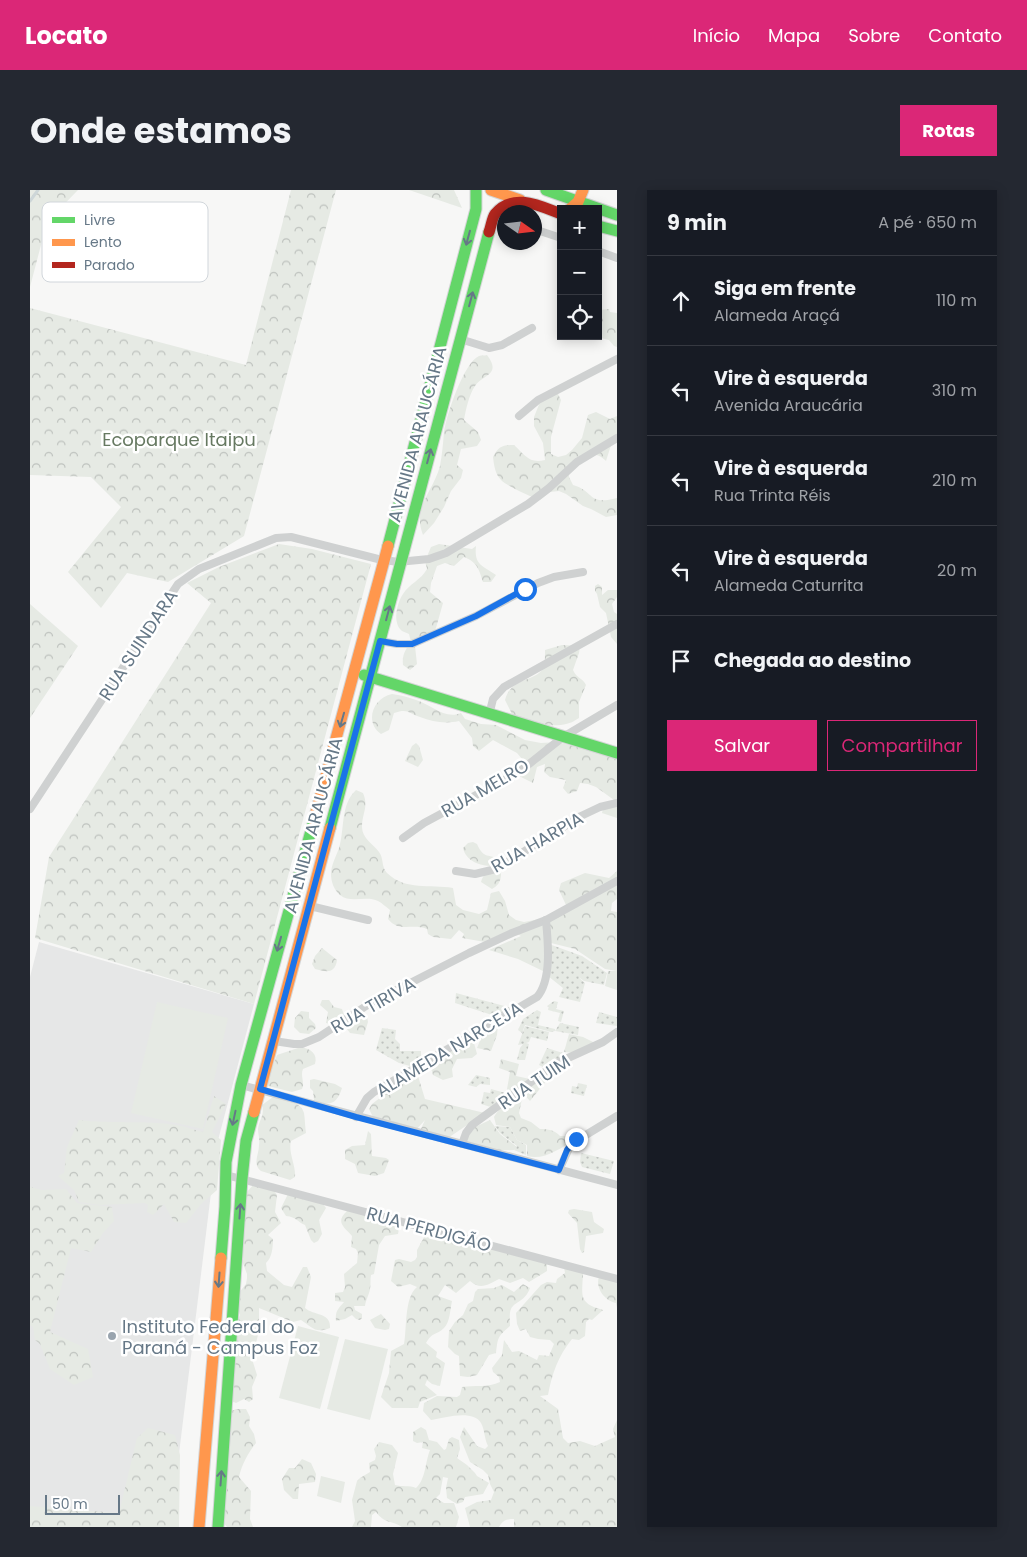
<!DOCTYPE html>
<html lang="pt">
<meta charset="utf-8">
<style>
:root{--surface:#171b24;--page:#242831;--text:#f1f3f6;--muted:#9ea1a6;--line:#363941;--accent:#db2777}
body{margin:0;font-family:Poppins,sans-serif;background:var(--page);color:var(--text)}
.controls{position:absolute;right:15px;top:15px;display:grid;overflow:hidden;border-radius:0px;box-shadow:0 2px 12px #0003}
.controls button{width:45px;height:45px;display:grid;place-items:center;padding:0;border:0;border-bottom:1px solid var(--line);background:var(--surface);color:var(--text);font:25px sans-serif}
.compass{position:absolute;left:467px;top:15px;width:45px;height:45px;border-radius:50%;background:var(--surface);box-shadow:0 2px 12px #0003;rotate:104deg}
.scale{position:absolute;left:15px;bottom:12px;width:75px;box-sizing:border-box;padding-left:5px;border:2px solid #667887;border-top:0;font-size:14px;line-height:18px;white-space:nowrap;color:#667887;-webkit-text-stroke:4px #fff;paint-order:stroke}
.stop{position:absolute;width:15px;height:15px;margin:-11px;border:4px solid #1a73e8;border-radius:50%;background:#fff}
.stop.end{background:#1a73e8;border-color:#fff;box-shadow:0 1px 5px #0008}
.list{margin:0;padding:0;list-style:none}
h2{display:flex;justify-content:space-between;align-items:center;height:65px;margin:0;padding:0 20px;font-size:21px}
h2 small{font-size:16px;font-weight:400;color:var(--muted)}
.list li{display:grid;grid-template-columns:32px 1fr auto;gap:15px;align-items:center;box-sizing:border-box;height:90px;padding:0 20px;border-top:1px solid var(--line)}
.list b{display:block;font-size:19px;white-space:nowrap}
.list p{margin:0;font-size:16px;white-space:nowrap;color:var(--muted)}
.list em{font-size:16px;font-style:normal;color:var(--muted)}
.actions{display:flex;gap:10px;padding:15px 20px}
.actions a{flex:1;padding:11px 0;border:1px solid var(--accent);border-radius:0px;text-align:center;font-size:18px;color:var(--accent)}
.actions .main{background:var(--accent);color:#fff}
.icon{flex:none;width:28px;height:28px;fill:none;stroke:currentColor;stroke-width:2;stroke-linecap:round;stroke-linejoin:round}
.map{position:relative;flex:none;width:587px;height:1337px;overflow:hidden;border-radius:0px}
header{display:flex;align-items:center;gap:30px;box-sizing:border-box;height:70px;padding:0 25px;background:var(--accent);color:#fff}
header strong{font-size:24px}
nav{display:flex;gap:28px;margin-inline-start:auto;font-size:18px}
.intro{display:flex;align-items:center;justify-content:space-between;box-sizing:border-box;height:120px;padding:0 30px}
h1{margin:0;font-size:35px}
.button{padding:12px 22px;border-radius:0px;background:var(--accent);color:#fff;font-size:18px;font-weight:700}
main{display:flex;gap:30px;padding:0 30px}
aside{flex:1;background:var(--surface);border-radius:0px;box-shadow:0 2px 12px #0003}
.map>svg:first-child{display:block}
.built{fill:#e6e7e7}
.grass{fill:url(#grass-dots)}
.forest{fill:url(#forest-crowns)}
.park{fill:url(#park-tufts)}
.garden{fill:#e6eae4}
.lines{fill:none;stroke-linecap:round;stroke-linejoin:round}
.stream{stroke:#cdd6d8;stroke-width:3}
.fast-casing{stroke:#d4d5d6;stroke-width:13}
.slow-casing{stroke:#d4d5d6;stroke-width:13}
.jam-casing{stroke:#d4d5d6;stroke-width:13}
.street{stroke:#cfd1d1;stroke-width:8}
.fast{stroke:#63d668;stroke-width:11}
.slow{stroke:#ff974d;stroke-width:11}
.jam{stroke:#b3261e;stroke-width:11}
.oneway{stroke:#667887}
.route{stroke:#1a73e8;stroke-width:6}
.poi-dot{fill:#99a4ae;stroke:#fff;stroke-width:2}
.labels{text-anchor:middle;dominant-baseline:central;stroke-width:5;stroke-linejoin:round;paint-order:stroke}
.street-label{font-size:18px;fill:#667887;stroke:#fff}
.park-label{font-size:18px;fill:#667961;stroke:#fff}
.poi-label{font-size:18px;fill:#667887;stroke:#fff;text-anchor:start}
.key{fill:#fff;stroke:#d1d6db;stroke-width:1}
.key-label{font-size:14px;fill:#667887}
</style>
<header>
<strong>Locato</strong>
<nav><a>Início</a><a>Mapa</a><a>Sobre</a><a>Contato</a></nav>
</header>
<div class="intro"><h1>Onde estamos</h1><a class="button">Rotas</a></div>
<main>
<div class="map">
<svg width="587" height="1337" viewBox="0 0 587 1337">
<defs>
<pattern id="grass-dots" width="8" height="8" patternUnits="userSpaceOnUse" patternTransform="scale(1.25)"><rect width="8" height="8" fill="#e6eae4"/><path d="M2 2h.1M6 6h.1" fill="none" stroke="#bec2be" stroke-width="1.8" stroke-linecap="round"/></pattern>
<pattern id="forest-crowns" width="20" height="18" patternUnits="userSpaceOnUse" patternTransform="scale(1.25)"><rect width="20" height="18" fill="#e6eae4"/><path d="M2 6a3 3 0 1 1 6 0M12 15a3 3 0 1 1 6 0" fill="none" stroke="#bec2be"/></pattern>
<pattern id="park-tufts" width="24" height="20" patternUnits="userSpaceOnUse" patternTransform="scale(1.25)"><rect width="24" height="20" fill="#e6eae4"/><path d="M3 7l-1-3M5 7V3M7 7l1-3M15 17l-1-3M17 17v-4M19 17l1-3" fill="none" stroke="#bec2be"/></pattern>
</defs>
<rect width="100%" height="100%" fill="#f7f7f6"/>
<path class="built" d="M9,752L224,814L187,954L140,1337H0V787Z"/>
<g class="grass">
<path d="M519,754L552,766L577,783L574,795L554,791L547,786L555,793L550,812L529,807L533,798L518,786Z"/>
<path d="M426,803L482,818L465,826L425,813Z"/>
<path d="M524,811L528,812L526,819L534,821L531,832L528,831L530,823L518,820L519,817L517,816Z"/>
<path d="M507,820L511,822L508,835L525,839V841L521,842L495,835L492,843L488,840L493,829Z"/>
<path d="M569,822L587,827V836L566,833Z"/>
<path d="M530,833L549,837L548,845L525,841Z"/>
<path d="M495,836L519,842L517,851L501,847L499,852L496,853L499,854L495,870H487L490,858L493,854L488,855Z"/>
<path d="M352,838L366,840L365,849L370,854V861H391V869L380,876L369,873L346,860Z"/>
<path d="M517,858L536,864L517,879L509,875Z"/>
<path d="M446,885L460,888V895L450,894L446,897L438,895Z"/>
<path d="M548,893L557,895L554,906L541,903L542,896L547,897Z"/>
<path d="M461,899L479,904L464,918L451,914L454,902L460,903Z"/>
<path d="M465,936L480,937L487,950L496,955V965L484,960L487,956L470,943Z"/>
<path d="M551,963L584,971L580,984L552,977L550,972Z"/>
</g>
<g class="forest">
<path d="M0,0H48L17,32L0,97Z"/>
<path d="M261,0H306L214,346L138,392L97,383L71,418L38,382L91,317L61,287L0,285V118L216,175Z"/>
<path d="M379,0H424L432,18Z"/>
<path d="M579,119L580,122L587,123V157L584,156L579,150L562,146H568V120Z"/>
<path d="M457,165C472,185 453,184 445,196C439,205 436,219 434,230L448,242L451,250L447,256L431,259L427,275L433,280L431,288L421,301L414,317L404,333L393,345C382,317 403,302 410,276C412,265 413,254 414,242C416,226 434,172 449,166C452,165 454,166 457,165Z"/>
<path d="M527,202L531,210L521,247V264L528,267L536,265L542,260L552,248L558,225L566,222L580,229L587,226V249L582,252L576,271C569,264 561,263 551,265L539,278V287L543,295C565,301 557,316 587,308V325L576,327L561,319L553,316L536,304L529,301L520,302L510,310C501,307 477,296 471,290C465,284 464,275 463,267C468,257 472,255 484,255C495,265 499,274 515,270L513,253L504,236V227L512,207Z"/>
<path d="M249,354L282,359L341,374L224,814L5,748L19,667L181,413L157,393L189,377Z"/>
<path d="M409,354L442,359L446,356C444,375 452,375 466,385L461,392H453C449,379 447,372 434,367L424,376L415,373L407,376L401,393L400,402L413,413L406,438L403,443L385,456L387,474L380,480L373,475C372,465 375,460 381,452L379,444C377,443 374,442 372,441C362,433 367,413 373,404C379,394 391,390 397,379L395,371L401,357Z"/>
<path d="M568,394L572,397V405L578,400H587V407L582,414L584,422L587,424V454L581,447L576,423L570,417L567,404L565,401V396Z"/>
<path d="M0,414L48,456L0,528Z"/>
<path d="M532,455L550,456L549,463L543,480C547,489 553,488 556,495L549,512V528C529,542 505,533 483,526L475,510C481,486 509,492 514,476C515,471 515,465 515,460Z"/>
<path d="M362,504C370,505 378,507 386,510C400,514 415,530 431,523L435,529L451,534L466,535L495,550L511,553L527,552L587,567V609L584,610L566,597L558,594L550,593L547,601L538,604L533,598L536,590L520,587L514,582L515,574L507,577L503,593L489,586L492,569L487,563L463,550L449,561L443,556L442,548L429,531C415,534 403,532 390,527C378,523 378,518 364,523L359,540L351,544C334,532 343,508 362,504Z"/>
<path d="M386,553L389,556L393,570L388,577L375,571L382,556Z"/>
<path d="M326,600L333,603C339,617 332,623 332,637C332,648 343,654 349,662C354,668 351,677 357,683C376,701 400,694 423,698L426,715L433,720L449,724L457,720L461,703L469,701L475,711L479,725L486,730L494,732L520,727L536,715L529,700L531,693L555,683L579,688L587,681V709L582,713L581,721L587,722V781L575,779L545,759L521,753L515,782L488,769L459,760L491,746C479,739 466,746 455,752L432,748L434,744L429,740L421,749L403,747L398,744L397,739C382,733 369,743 358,729L360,720C356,717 352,713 348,711C336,705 321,714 310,705C304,700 301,692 301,684C301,675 306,667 309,658C315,639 310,615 326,600Z"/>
<path d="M587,616V628L572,623L573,619Z"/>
<path d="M443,652L447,654C454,670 459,663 470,670C471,682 474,693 462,699L451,692C453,683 460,681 468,677V674L465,676C453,677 436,672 433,658L438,653Z"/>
<path d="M292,758L307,770C305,784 296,782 285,779L282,774L285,766Z"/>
<path d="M292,810H299L304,817L312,819L314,825L318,828L329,822L337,827L338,832L334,845L320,843L314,835H305L296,833L298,822L290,815Z"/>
<path d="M271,821L279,822V828L285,834L286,838L279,844L270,843L264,837L265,828Z"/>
<path d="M458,828L468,834L467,845L461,861L447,858L453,843L449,839L450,832Z"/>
<path d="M539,844L553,847L567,854L544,863L534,862Z"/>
<path d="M434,851L444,853L447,864L442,868L427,869L422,879L423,887L413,890L403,885L401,878L406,869L417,865Z"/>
<path d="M271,857C281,859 288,864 285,874L273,879C270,886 275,892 272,899L262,902L238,896V888L247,865Z"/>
<path d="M471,869L489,874L486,886L500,889L505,884L517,890L500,911C489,898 492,904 479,902L477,899L480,882L469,878Z"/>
<path d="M382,883L388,886L395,909L455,923L418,948L390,941L395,930L386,940L343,927L339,919L342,914Z"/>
<path d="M284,889L305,894L312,898C307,914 300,917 284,910L283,901L280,898V890Z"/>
<path d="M184,906L196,914L182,942L191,950L187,1000L171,1014L156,1033L144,1032L134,1014L123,1025L117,1022L118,1015L115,1013L70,1015L49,1012L44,1000L28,986L34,983L37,957L49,930C81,934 114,930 146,935C155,936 164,940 173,942Z"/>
<path d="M243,907C253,910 271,911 274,923C275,929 275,937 276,943L261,951C258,963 266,975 265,987L260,990L231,981C222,974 229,965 229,955C230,949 228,944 228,939C229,930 235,925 232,915Z"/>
<path d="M490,907L492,909L489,923L491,928L501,932L510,939C518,939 525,940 530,946H536L545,950C530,958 514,971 497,966V955L487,950L480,937L466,935L464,927C469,918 479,910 490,907Z"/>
<path d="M460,930L470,944L487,957L484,960L444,961L435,950L445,937Z"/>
<path d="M338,941L341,944L342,966L356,968L359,970L354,983L345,986L328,983L325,974L315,969V960L322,956L335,955Z"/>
<path d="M224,994L242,998L247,1005L245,1022L251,1033L238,1045L243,1049C243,1057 242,1068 236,1073L237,1081L254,1095L262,1097L273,1077H277L281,1087L275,1118C284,1126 301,1122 300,1138C285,1144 282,1137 271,1130L263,1132L229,1118V1141L222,1169L227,1185L222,1197L223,1209L219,1212L214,1209L206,1213L199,1210L203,1141L210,1125L206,1113L208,1104L216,1094L217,1088V1084L211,1068L216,1003Z"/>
<path d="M0,997L12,1000L36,999L47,1013L82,1017L84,1031L73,1043L61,1062L41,1058L20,1142L58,1159L63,1187L44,1195L20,1179L10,1154L5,1150L3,1137L0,1135Z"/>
<path d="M258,1004L290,1010L296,1018L289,1030L292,1044L288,1051L284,1053L281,1050L275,1035C267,1032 267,1027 256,1026L251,1018Z"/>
<path d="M544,1019L562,1022L564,1032L574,1039L573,1043L556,1046L554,1062L552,1063L550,1059L547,1033L538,1023L539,1020Z"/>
<path d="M317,1021L334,1022L340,1029L370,1033L368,1044L355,1046L349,1055L344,1084L341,1085C340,1090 341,1094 340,1099C339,1105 336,1109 335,1116H324L325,1120L332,1124V1128L330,1130L326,1129L322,1125L315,1129L306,1131C305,1121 308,1119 314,1112L305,1111V1103L313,1102L315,1097L314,1084L327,1073L328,1063L326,1059L321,1057L322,1046C314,1037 305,1032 317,1021Z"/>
<path d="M398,1040L517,1072V1081L499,1092L493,1088L480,1093L469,1089C458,1095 450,1100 440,1091L426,1103L415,1095L408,1106L422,1111C420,1120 420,1132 414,1138C406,1146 403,1141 396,1153L407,1162L406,1167L415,1173L410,1196L402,1194L397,1190L395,1195L407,1205L390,1212L388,1218H362L351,1207L359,1183L361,1161L374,1154C377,1140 374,1107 387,1097L380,1094L368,1097L361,1091L365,1070L369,1069L381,1072L385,1070L387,1067V1060Z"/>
<path d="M534,1077L553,1080C553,1104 546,1113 573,1120L562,1130L559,1129L556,1132L555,1146L549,1150L542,1149C528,1166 522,1184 518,1205L510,1206L528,1219L533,1248L538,1253L550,1251L565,1256L585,1247L583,1239L587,1230V1337H484V1329C476,1329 473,1330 469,1337H440L435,1318L447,1312L461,1310L464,1302L460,1294L458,1285L453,1280L440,1272L430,1247L434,1237L447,1256L455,1259L458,1256C454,1248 455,1240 451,1233C443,1219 414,1228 401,1230L393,1221L394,1213L407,1206L427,1207L430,1205L432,1197C444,1195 458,1198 470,1192L469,1187L463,1182L462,1178L472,1165L474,1150L482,1162L489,1161L507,1170L509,1165L519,1166L524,1154L520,1150L508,1149L500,1147L496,1139L490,1141L487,1134L486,1123L511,1095L517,1092L526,1093L527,1089L535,1083Z"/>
<path d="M569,1087L587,1090V1118L586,1113C575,1111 565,1098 569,1087Z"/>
<path d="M493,1094L500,1098C495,1112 485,1111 481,1119C479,1123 480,1131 480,1136C467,1147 468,1148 466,1163L459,1165L447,1185L438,1187L430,1186L429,1166L425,1164L418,1157L419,1141L425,1132L433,1125L438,1114L443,1111L445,1102L448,1099L464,1098L472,1095L484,1102Z"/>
<path d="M351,1124L360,1134L359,1139L355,1140L345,1138L340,1130Z"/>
<path d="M209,1219H216L220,1227L219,1236L224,1244L226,1253C218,1263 212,1274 209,1287L221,1301L220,1329L223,1337H197L192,1331L199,1221Z"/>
<path d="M391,1237L396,1240L399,1250L407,1252L414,1260L416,1259L419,1249L422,1247L429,1250L430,1259L427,1268L437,1275L445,1283L447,1286L459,1293L453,1304L435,1307L433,1312L427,1314L417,1308L416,1298L418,1288L413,1287L410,1304L406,1308L414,1313H424L429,1327L426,1337H372C361,1330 355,1334 346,1322L342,1325L341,1337H322L325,1331L322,1310L327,1291L330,1288L340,1282L339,1273L345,1270L346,1266L344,1259L349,1252L362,1255L368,1263L363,1284L365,1295C372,1297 379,1295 386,1298C396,1289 395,1272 400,1260L392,1258L393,1252L387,1253L383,1251V1242Z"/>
<path d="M118,1238L145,1245L150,1265L149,1337H0V1316L89,1323L107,1248Z"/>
<path d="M272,1269L281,1273L286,1284L285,1292L269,1294L268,1309H263L254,1300L252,1289L259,1278H265Z"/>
</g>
<path class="park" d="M578,781H587V800L575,796Z"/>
<g class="garden">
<path d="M127,812L198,828L173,939L101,923Z"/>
<path d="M268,1136L309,1147L290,1219L249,1208Z"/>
<path d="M315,1149L358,1159L340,1230L297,1219Z"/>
<path d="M291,1286L315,1292L311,1313L287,1306Z"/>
</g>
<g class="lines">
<path class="stream" d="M0,11L8,0"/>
<defs>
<g id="fast">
<path d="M516,0L587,25"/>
<path d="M568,36L587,41"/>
<path d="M358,356L446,19V0"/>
<path d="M334,485L587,563"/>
<path d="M300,638L459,42"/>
<path d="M191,1068L195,1017L196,972L211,895L284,630"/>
<path d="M188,1337L212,989L216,951L224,922"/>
</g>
<g id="slow">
<path d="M461,0L490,10"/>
<path d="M540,19L548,12L553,0"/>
<path d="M284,630L358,356"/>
<path d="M224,922L300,638"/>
<path d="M169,1337L191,1068"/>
</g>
<path id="jam" d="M459,42C461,37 462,28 465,24C483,2 510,16 531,24"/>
</defs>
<use href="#fast" class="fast-casing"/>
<use href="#slow" class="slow-casing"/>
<use href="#jam" class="jam-casing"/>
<g class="street">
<path d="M464,25L474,28"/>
<path d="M504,39L531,48"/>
<path d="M568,61L587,68"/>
<path d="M430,149L459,158L472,155L502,138"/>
<path d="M489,226L508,210L587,169"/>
<path d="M350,451L367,454H382L446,426L508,393L524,387L553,382"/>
<path d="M459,525L463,509L474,497L587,434"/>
<path d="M0,619L148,394L169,379L246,348L261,347L348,369L368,372L399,369L416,363L498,314L519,298L547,272L587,248"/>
<path d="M373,648L394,633L489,582L533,547L587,515"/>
<path d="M426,681L445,684L466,679L551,626L570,617L587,613"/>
<path d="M280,716L338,730"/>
<path d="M244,851L264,854H272L289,847L339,814L439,763L482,743L516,730L587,691"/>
<path d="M211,895L587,995"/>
<path d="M326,927L337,908L344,902L507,807C522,790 518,752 516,730"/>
<path d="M432,954L436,943L442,935L527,873L573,852L587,842"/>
<path d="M529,980L541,954L587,926"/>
<path d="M196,985L587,1089"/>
</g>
<use href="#fast" class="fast"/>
<use href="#slow" class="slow"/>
<use href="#jam" class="jam"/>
</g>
<defs><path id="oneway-shaft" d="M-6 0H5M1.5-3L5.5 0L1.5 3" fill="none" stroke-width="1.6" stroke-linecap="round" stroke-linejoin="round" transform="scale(1.25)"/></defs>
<g class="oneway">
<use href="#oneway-shaft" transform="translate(438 48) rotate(105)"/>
<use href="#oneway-shaft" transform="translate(441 109) rotate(-75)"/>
<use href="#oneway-shaft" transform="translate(399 266) rotate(-75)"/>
<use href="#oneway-shaft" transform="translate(358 423) rotate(-75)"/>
<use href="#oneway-shaft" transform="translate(312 530) rotate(106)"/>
<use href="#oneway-shaft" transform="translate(249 754) rotate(106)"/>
<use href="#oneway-shaft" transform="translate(204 928) rotate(102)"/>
<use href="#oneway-shaft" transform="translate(210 1021) rotate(-86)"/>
<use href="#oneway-shaft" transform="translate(189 1090) rotate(94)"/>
<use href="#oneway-shaft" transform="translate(191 1288) rotate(-86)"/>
</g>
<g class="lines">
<path class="route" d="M495,399L446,426L382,454H367L350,451L230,899L326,927L529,980L537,960L546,949"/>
</g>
<circle class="poi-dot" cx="82" cy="1146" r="5"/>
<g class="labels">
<g class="street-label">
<text transform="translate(387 244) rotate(-75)">AVENIDA ARAUCÁRIA</text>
<text transform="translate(108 455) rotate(-57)">RUA SUINDARA</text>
<text transform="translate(455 598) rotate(-30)">RUA MELRO</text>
<text transform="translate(283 635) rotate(-75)">AVENIDA ARAUCÁRIA</text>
<text transform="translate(507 652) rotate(-30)">RUA HARPIA</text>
<text transform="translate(343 815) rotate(-30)">RUA TIRIVA</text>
<text transform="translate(419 859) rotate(-31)">ALAMEDA NARCEJA</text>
<text transform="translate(504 892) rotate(-34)">RUA TUIM</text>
<text transform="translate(399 1039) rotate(15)">RUA PERDIGÃO</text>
</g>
<g class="park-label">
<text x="149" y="249">Ecoparque Itaipu</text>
</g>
<g class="poi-label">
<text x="92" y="1136">Instituto Federal do<tspan x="92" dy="21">Paraná - Campus Foz</tspan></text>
</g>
</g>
<rect x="12" y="12" width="166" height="80" rx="8" class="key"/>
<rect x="22" y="27" width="23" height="6" fill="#63d668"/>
<rect x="22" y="49" width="23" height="7" fill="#ff974d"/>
<rect x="22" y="72" width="23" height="6" fill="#b3261e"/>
<g class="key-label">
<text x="54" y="35">Livre</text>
<text x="54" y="57">Lento</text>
<text x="54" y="80">Parado</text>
</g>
</svg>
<div class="controls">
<button>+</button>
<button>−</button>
<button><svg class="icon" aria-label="locate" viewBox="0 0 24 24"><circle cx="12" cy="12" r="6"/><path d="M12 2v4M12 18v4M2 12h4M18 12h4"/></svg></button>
</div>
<svg class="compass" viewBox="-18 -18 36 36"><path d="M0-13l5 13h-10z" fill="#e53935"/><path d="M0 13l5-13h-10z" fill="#9ea1a6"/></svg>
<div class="scale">50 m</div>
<div class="stop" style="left:495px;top:399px"></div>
<div class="stop end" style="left:546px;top:949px"></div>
</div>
<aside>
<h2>9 min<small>A pé · 650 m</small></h2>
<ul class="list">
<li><svg class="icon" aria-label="ahead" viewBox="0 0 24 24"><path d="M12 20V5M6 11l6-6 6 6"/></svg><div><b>Siga em frente</b><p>Alameda Araçá</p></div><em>110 m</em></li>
<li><svg class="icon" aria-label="left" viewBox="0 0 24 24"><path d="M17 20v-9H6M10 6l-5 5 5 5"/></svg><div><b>Vire à esquerda</b><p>Avenida Araucária</p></div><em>310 m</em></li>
<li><svg class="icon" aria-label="left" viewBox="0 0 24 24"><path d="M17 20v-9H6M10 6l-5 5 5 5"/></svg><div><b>Vire à esquerda</b><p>Rua Trinta Réis</p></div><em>210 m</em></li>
<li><svg class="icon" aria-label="left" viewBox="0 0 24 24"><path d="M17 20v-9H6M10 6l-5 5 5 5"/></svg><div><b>Vire à esquerda</b><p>Alameda Caturrita</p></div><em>20 m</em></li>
<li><svg class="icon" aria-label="arrive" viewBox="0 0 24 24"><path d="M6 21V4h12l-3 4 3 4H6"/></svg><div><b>Chegada ao destino</b></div></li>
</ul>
<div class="actions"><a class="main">Salvar</a><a>Compartilhar</a></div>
</aside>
</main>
